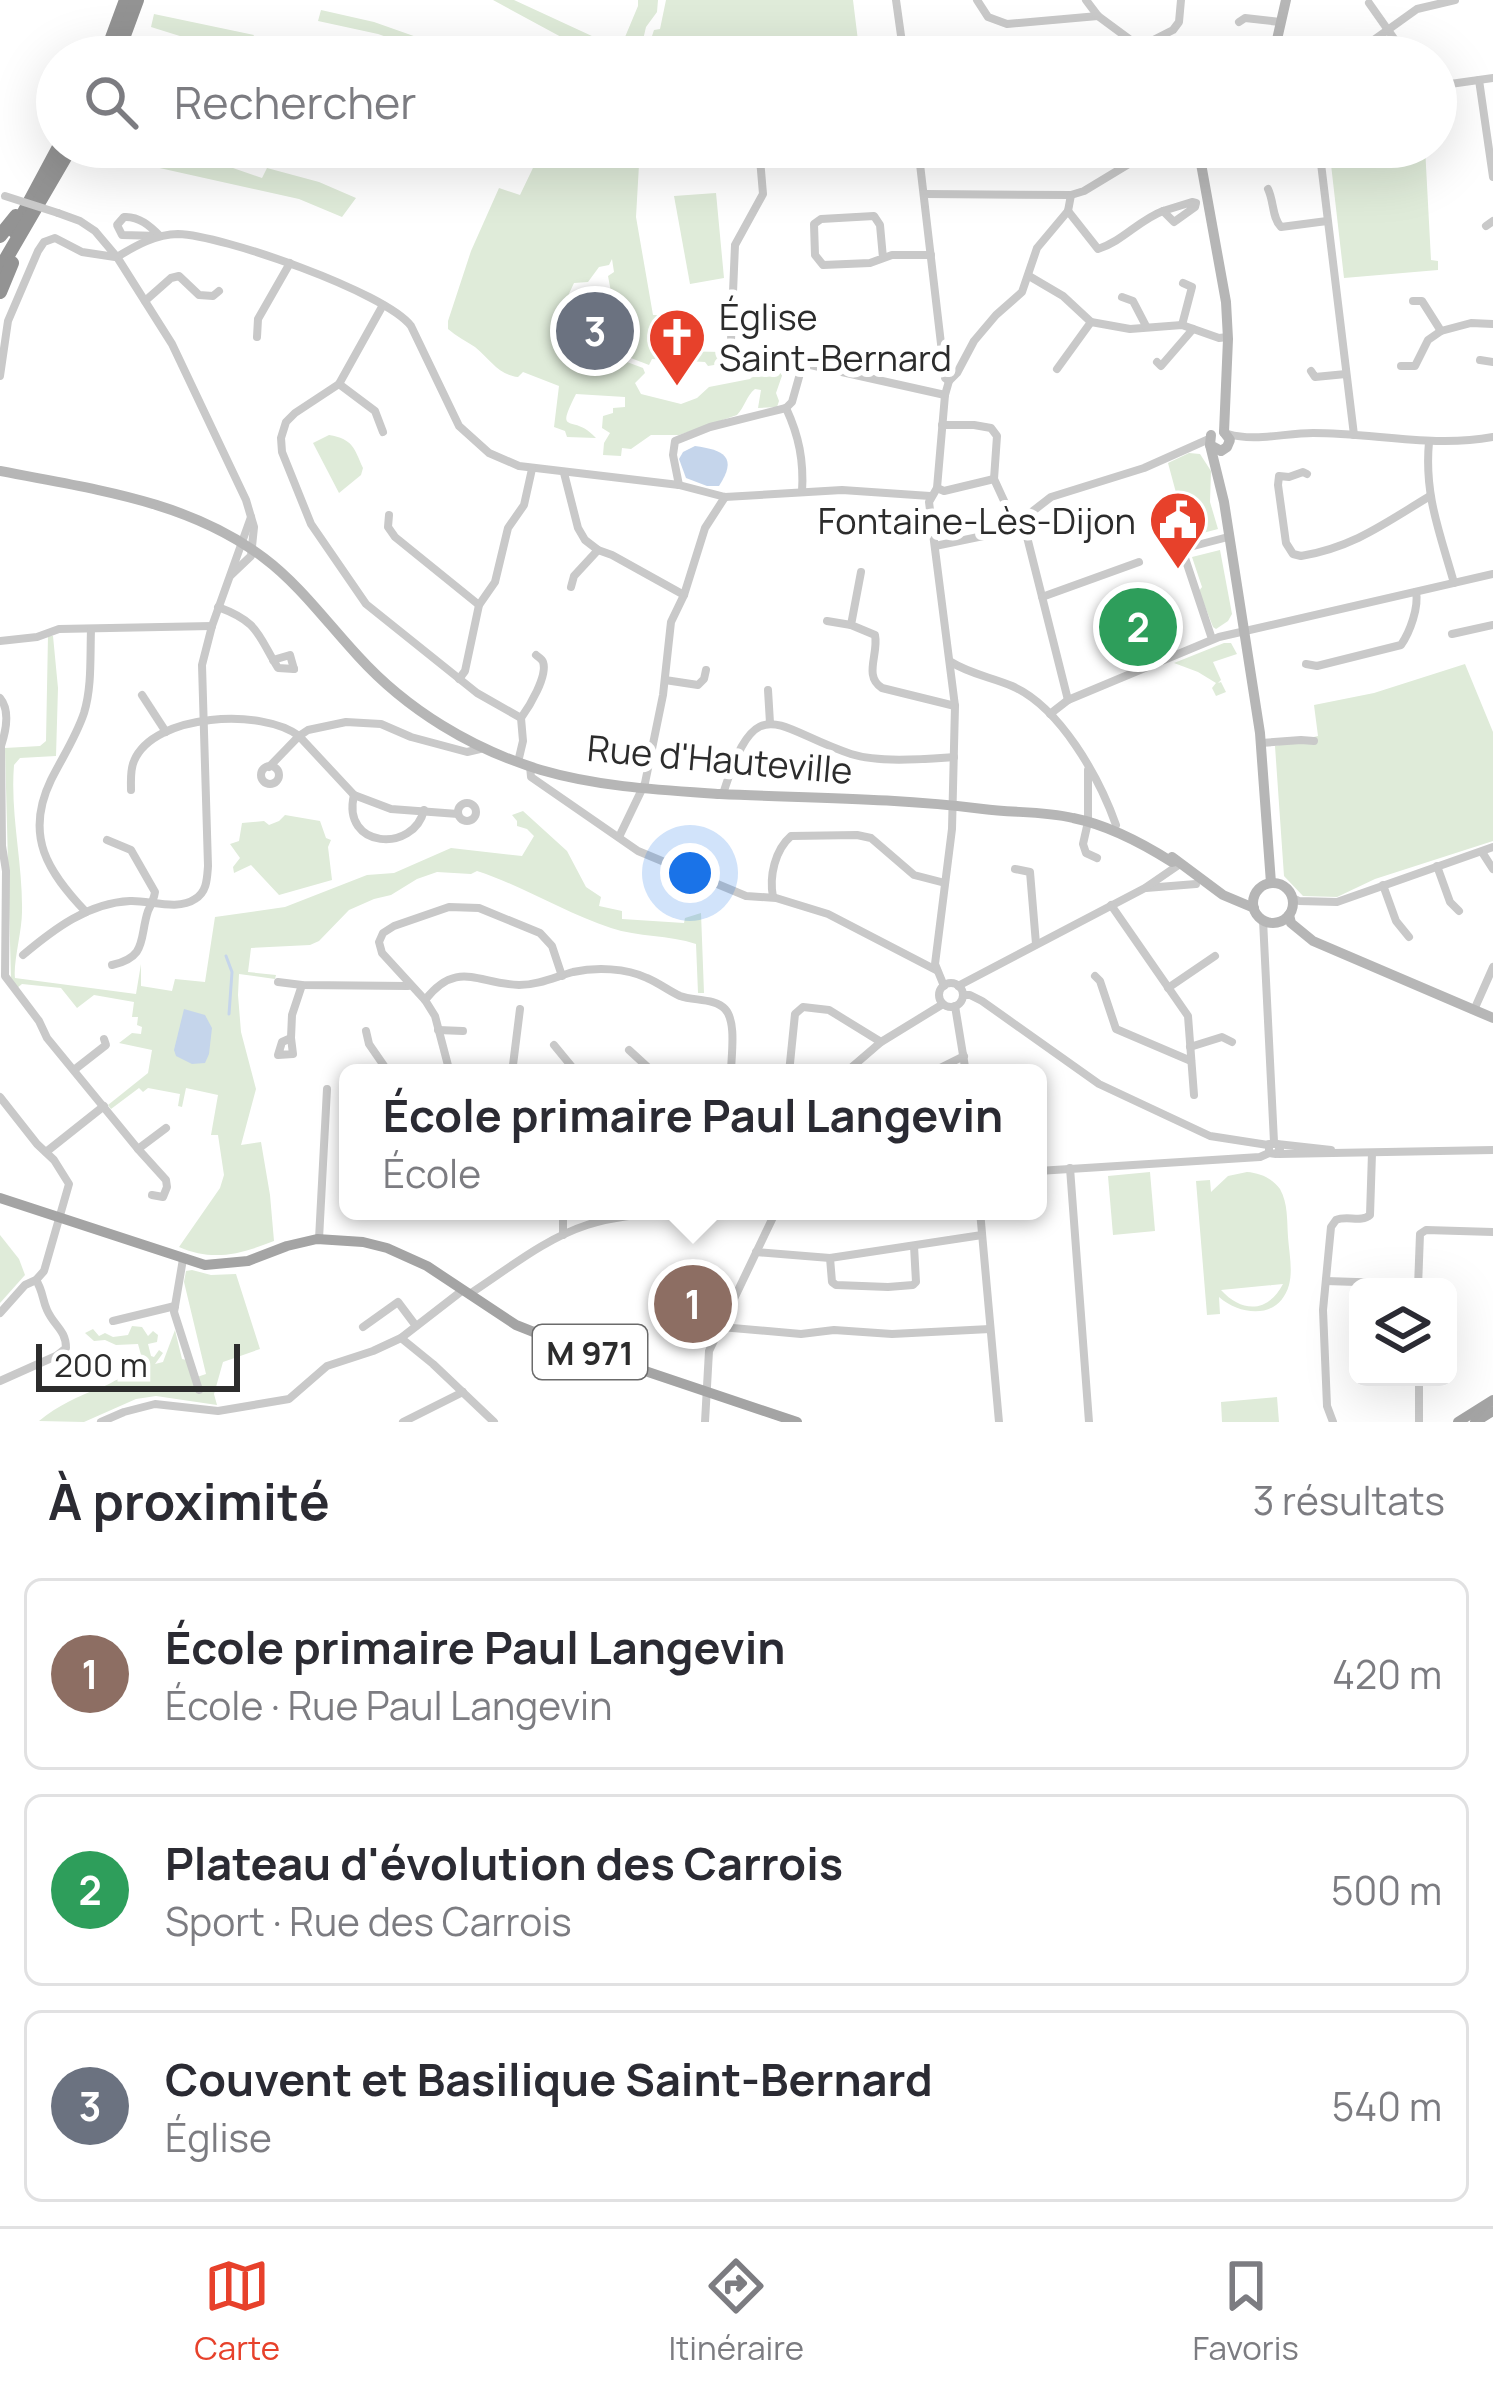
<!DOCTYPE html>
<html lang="fr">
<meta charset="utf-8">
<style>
:root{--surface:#fff;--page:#f7f7f7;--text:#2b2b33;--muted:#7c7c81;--line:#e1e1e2;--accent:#e7412b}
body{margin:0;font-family:Manrope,sans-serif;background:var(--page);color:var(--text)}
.controls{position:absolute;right:36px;bottom:36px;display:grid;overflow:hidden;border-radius:18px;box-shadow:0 12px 48px #0002}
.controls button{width:108px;height:108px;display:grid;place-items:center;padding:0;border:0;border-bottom:3px solid var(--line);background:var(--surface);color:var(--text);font:60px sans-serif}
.scale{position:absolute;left:36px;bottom:30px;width:204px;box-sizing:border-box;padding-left:12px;border:6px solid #2c2c2c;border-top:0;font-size:33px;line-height:42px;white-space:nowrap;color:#2c2c2c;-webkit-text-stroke:9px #fff;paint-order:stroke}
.you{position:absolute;left:690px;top:873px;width:42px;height:42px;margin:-30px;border:9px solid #fff;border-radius:50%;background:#1a73e8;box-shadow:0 0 0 18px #1a73e833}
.badge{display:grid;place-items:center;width:78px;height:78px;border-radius:50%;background:var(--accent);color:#fff;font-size:39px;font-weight:700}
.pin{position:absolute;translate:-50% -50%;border:6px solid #fff;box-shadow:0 3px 12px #0006}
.popup{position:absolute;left:339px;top:1064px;width:708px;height:156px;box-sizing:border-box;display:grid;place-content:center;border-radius:18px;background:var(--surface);filter:drop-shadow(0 3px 9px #0005);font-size:39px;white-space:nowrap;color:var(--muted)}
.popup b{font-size:45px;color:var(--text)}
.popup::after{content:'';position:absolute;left:50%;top:100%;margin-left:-24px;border:24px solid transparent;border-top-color:var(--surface)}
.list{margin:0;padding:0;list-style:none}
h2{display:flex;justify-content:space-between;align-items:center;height:156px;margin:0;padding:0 48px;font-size:51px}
h2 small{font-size:39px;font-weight:400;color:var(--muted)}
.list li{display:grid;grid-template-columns:78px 1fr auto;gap:36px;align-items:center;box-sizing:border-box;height:192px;margin:0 24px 24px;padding:0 24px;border:3px solid var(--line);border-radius:18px}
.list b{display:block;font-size:45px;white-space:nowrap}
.list p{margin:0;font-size:39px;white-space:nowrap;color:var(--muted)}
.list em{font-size:39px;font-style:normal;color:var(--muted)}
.icon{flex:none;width:66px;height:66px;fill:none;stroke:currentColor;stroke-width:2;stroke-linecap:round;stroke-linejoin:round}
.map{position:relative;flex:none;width:1493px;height:1422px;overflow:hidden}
.search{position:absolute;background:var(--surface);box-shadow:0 12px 48px #0002;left:36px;right:36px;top:36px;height:132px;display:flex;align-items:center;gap:30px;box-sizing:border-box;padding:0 42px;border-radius:66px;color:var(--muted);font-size:45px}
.sheet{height:804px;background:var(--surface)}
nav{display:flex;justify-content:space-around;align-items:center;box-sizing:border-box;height:168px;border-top:3px solid var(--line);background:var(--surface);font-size:33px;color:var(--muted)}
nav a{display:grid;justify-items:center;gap:6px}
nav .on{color:var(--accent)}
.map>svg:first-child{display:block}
.green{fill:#dfebd9;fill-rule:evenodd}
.water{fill:#c5d5eb}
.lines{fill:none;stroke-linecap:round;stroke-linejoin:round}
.stream{stroke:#c5d5eb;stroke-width:3}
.street{stroke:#c9c9c9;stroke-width:8}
.secondary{stroke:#b6b6b6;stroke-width:10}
.primary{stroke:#a4a4a4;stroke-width:10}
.highway{stroke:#939393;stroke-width:14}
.street-bridge{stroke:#c9c9c9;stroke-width:8}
.labels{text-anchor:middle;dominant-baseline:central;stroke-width:12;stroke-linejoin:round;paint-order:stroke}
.shield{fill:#fff;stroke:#6b6b6b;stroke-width:3}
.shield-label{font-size:33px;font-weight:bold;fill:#2c2c2c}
.poi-label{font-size:36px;fill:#2c2c2c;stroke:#fff;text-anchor:start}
.street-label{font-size:36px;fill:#2c2c2c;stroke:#fff}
</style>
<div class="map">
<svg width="1493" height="1422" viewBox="0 0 1493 1422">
<rect width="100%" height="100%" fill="#fff"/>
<g class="green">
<path d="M493,0H514L620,49L638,6V0H658L657,12L646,27L639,57H566L567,47L563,38Z"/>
<path d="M666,0H853L860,57H645L654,30L660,29Z"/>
<path d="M321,10L374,22L425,40L421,49L378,34L318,21Z"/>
<path d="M154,14L254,35L247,48L183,37L151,27Z"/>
<path d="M543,147H640L636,217L653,315H659L673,351L722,352L720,364L708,366L705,362L652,359L649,365L623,355L608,276L614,272L612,259L609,265L599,267L588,282L574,283L560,313C581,325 586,348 589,371L604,370L605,374L619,369L620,363L627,362L643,368L645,373L635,383L641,394L681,404L697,398L709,387L750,379L753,376L751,367L778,363L785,367L776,393L779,401L777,407L758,408L761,390L755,389C746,396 745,407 737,415L679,435H651L631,449L622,448L621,456L603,455L604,443L610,433L602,428L603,416L613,413V408L625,407V397L576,394C554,438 573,412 596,438L567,437L565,431L554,427L559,386L523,372L518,377C497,374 491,360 475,347C466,341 456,336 448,329V321L471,251L499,188L520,195Z"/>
<path d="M1329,147H1425L1431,260L1438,261V270L1344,278Z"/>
<path d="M134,151L233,168L262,178L267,168L319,182L356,198L342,217L299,199L137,163Z"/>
<path d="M716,193L724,278L690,284L674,196Z"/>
<path d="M329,435C353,439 354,448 363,468L361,475L339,493L313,443Z"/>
<path d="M1189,453L1200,454L1211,471L1210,502L1218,529L1188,537L1168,463Z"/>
<path d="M1220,550L1232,614L1228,621L1216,629L1213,627L1199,591L1202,587L1192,557Z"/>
<path d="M1158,595L1175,641L1120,664L1102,615Z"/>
<path d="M48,635L53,636L58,688L56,756L20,758L14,765C10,815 23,863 22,912C22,931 13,963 15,978L136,994L141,964V986L172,991L175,979L205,982L215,917L285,907L367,875L394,873L451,848L522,856L534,836L527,829L517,826V821L512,815L523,811L567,851L586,887L601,897L599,906L622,911V919L684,923L685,918L701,913L704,993H698L696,944C669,935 638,937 611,928C565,913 523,886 477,871L471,874L437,872L417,879L391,895L374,899L349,910L319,941L310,945L251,948L248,972L276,975L275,979L239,974L238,995L241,1032L256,1089L241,1145L261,1142L270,1195L274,1241C241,1254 213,1262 179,1247L220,1188L224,1175L218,1135H211L218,1095L186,1088L182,1107L178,1106L180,1094L148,1088L143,1092L139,1088L111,1109L108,1105L148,1073L152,1050L119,1043L132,1033L141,1034L142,1027L137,1025L138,1017H132L134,1002L94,995L77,1008L61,988L22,984L17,988L11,980L5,748L40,746L46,741Z"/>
<path d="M1224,643H1231L1237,654L1213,662L1221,680L1218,683L1221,682L1226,692L1216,696L1212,688L1216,683L1198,672L1174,663Z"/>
<path d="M1465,664L1493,732V841L1375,879L1337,897L1303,896L1284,876L1275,746L1318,736L1314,705L1374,693Z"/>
<path d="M285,815L320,821L326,838L331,840L328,847L332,880L279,895L251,865L234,873L233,867L240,858L230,844L239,841L242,823L264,821L269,825L279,821Z"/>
<path d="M1150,1172L1155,1231L1113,1235L1108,1176Z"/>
<path d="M1247,1172C1260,1173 1272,1178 1280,1189C1288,1203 1287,1221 1288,1237C1289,1252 1293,1270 1289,1285C1279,1320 1241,1316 1219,1297L1220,1314L1207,1315L1196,1181L1210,1180L1211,1192L1228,1176ZM1283,1284C1268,1313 1242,1313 1221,1290Z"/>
<path d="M0,1235L19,1259L25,1275L0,1303Z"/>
<path d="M192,1270L211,1275L236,1274L260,1349L223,1362L214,1394L217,1405L156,1396L136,1399L84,1422L39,1421C59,1405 76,1397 100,1388C116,1382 116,1377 136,1374L143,1362L138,1344L116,1345L105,1340L94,1341L85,1333L93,1329L99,1336L105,1333L113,1337L128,1335L132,1326L142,1327L148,1336L153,1331L158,1335L157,1342L148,1344L151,1356L154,1357L159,1350L163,1353L155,1364L163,1362L175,1330L182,1359L187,1360L197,1377L206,1374L184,1282L186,1271Z"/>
<path d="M1277,1397L1279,1422H1222L1221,1402Z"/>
</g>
<g class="water">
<path d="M695,446C724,450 738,457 719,486H707L686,478L679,459L683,452Z"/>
<path d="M184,1009L205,1015L212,1028L209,1054L205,1063L192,1064L176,1056L174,1050Z"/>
</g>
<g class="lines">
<path class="stream" d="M226,956L232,972L229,1014"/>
<g class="street">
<path d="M896,0L904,57"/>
<path d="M977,0L988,17L1007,24L1098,16"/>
<path d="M1086,0L1098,16L1140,47"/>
<path d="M1369,3L1407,57"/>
<path d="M1239,22L1245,18L1280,22"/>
<path d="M1161,37L1172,57"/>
<path d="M1120,57L1173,30L1179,22L1181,0"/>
<path d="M1350,57L1417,9L1455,0"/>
<path d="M1479,80L1493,177"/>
<path d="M1436,86L1493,78"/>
<path d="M759,147L763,194L735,245L730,364L788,360L945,395"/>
<path d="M918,147L945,378L949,381"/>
<path d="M1319,147L1354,435"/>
<path d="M814,163L845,160L848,156L847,147"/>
<path d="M1268,189C1274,201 1272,218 1281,227L1327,221"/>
<path d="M924,194L1071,195L1084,191L1132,162L1170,147"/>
<path d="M1192,202L1196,203L1195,207L1174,222L1163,211Z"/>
<path d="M1068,211L1098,249C1123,241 1139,220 1163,211"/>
<path d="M58,213L80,221L95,231L117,257L172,344L246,500L254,527L251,556L231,575"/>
<path d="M124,217C139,216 150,226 160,236L122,235L117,225Z"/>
<path d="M1486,226L1493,221"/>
<path d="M117,257C135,246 156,234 178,234C222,235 385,292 411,326L459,426L489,453L519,466L679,485L725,497L842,490L930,496"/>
<path d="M883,258L880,225L874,216L821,219L814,224L815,255L823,265L870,263L892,255H931"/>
<path d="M1029,276L1063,296L1091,322L1130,329L1182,325L1219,338L1228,337"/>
<path d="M1122,297L1133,301L1146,326"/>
<path d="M145,301L171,278L179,276L199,295L213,296L219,291"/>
<path d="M1413,301H1422L1441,331L1471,323L1493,324"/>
<path d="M383,305L339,384L295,413L286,422L281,438L282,452L311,524L366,604L477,693L521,718L523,741L518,762"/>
<path d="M1182,325L1192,287L1183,283"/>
<path d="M257,337L258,319L290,263"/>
<path d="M1480,360L1493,362"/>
<path d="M1157,362L1161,366L1193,329"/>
<path d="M1401,366H1415L1428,340L1441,331"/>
<path d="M1057,369L1091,322"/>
<path d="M1311,371L1315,377L1346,374"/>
<path d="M0,376L8,321L38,251L44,242L55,238L82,252L115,257"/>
<path d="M339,384L375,411L383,432"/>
<path d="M786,408C799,436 804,461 802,492"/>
<path d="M942,425H974L991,428L997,436L994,479L1017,529"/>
<path d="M1228,434C1255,442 1285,433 1313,433C1374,433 1433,448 1493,437"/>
<path d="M1429,442C1424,495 1440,533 1454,583"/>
<path d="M564,473L578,528L585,540L598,550L612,555L684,595"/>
<path d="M1307,474L1303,472L1289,477L1279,476L1278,485L1286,543L1293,554L1301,556C1354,547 1385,523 1430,496"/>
<path d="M679,485L673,455L675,441L710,427L786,408L792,402L803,363"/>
<path d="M937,488L944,491L994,479"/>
<path d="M389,515L388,527L395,537L479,605"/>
<path d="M1024,525L1033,511L1051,497L1144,468L1209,439"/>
<path d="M1024,525L1068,700"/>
<path d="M935,546L1017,529"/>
<path d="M861,572L851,625L875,635C879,654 863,676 882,688L955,706"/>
<path d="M571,587L574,576L598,550"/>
<path d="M1042,597L1139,562"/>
<path d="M218,607C259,622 257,634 278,668L294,669"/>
<path d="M827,621L851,625"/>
<path d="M1452,634L1493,625"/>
<path d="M1212,639L1182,549L1228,537"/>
<path d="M0,641L37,637L59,629L212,626"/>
<path d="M273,660L290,655L294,669"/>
<path d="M951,662C970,674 991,677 1012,686C1060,707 1099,777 1116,825"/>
<path d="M1306,664L1317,666L1401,645C1410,632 1419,607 1416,592"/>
<path d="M459,679L465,671L479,605L495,582L508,528L524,505L532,469"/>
<path d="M665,680L698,685L704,679L706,670"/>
<path d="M768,690L770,723"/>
<path d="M142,695L166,732"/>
<path d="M0,698C10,710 6,731 1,746L2,846L6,871L5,976L39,1021L47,1038L138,1149L166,1128"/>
<path d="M1050,714L1068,700L1219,637L1493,574"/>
<path d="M521,718C529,707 548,676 543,662C542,659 538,657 536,655"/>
<path d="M1261,743L1301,740L1314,741"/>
<path d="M530,766L531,777L638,851L746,896L776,898L828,914L936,970"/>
<circle cx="270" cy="775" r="9"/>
<path d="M269,767L299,736L308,730L346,722L381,724L411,737L467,752L480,749"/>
<path d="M1088,770V822L1083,844L1086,853L1097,858"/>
<path d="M131,790C131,780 130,770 134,761C154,713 263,708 299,736L354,795L391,809L458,814"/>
<path d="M723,794C757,686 775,729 851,754C879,763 925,759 954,757"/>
<path d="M354,795C341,849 414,853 424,810"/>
<circle cx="467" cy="812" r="9"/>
<path d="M619,837L645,783L663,695L671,622L684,595L705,528L725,497"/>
<path d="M107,840L131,850L155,892C154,899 151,905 148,911C139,938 148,957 112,965"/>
<path d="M1482,852L1493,869"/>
<path d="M1437,866L1450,902L1459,911"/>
<path d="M1015,869L1030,872L1036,944"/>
<path d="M1383,885L1396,921L1409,937"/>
<path d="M1146,888L1196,884"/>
<path d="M773,897C769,876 775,850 791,836L857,835L871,838L914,875L945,883"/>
<path d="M1293,898L1299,901L1337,902L1493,847"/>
<path d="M1111,905L1188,1016L1194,1095"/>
<path d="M86,912C48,872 24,836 51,780C62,758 76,737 84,713C92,687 90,657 91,630"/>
<path d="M1263,920L1274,1142"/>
<path d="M23,955C54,929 88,903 130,901C149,900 178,911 195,899C207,892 207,879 208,866L202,665L212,626L251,517"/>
<path d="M1095,976L1100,981L1116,1029L1191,1061"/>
<path d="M278,982L302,985L408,986"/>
<circle cx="951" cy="995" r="12"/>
<path d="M944,986L935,964L952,829L955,706L929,502L937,488L945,395L949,381L957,373L974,341L996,315L1022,292L1037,248L1068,211L1071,195"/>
<path d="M958,986L1145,888L1180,864"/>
<path d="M1168,988L1215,956"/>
<path d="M963,995H970L982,1001L1099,1084L1210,1136L1268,1145"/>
<path d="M425,1000C457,959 478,984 519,985C538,985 555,977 573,972C596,967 626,968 647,978C659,983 669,991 680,996C694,1001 715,998 725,1009C737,1022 731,1056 731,1073"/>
<path d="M955,1006L966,1073"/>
<path d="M1474,1010L1493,967"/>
<path d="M438,1030L463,1031"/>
<path d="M366,1031L369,1044L389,1073"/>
<path d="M291,1038L293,1054L278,1055L282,1042Z"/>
<path d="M291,1038L292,1015L302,985"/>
<path d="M554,1045L577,1073"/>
<path d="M1190,1047L1222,1037L1232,1042"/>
<path d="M629,1050L654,1073"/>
<path d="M74,1070L106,1045L104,1039"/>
<path d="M401,1073L449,1070L477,1073"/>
<path d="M450,1073L435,1016L425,1000L382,953L379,942L383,933L394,926L449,907L479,908L540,933L552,946L562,976"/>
<path d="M512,1073L520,1009"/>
<path d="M789,1073L795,1014L803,1007L829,1010L881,1042"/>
<path d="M845,1073L881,1042L943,1004"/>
<path d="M930,1073L964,1056"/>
<path d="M0,1097L37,1144L54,1160L69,1184L44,1271L36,1280L25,1285L0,1313"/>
<path d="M1277,1144L1331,1150"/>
<path d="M138,1149L166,1180L167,1187L163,1197L152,1195"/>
<path d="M46,1152L104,1106"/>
<path d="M1279,1154L1493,1150"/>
<path d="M1070,1168L1089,1422"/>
<path d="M1038,1171L1260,1157L1269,1153L1276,1154L1280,1149L1277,1144H1269V1153"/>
<path d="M563,1211V1235"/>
<path d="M980,1211L999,1422"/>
<path d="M319,1239L327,1089"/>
<path d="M756,1252L830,1258L982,1235"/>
<path d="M830,1258L832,1282L836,1285L888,1287L913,1285L916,1282L914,1246"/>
<path d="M183,1259L174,1312L199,1390"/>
<path d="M1326,1281L1418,1284"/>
<path d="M1418,1287L1420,1234L1426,1230L1493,1232"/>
<path d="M471,1293C508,1269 544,1239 587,1225C617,1215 650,1214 682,1211"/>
<path d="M113,1321L175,1306"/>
<path d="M363,1327L398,1302L416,1326"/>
<path d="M721,1327L801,1334L834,1330L892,1334L990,1329"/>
<path d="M401,1338L433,1364L494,1422"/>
<path d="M1419,1377V1422"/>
<path d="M0,1381L56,1356L66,1348C66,1330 54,1326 47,1310C42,1299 43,1291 36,1280"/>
<path d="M101,1422L124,1412L155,1404L218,1411L289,1399L327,1366L373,1351L401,1338L463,1290"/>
<path d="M403,1422L463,1392"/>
<path d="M705,1422L709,1351L776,1211"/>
<path d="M1333,1422L1327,1406L1323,1310L1331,1227L1336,1220C1347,1215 1361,1223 1370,1215L1372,1153"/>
</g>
<g class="secondary">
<path d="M1273,57L1286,0"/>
<path d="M1198,147L1226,302L1228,339L1224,432"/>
<path d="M1211,435L1210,445L1221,451L1227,447L1230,440L1224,432"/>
<path d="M1210,445L1224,502L1260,733L1271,883"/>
<path d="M0,471C91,489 188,500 264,558C300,585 328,624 358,656C407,710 472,749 541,770C599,787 660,790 720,794C807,798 896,798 983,809C1013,813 1043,811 1073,818C1108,825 1142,843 1172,862L1176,861"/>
<path d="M1172,857L1223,895L1254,908"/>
<circle cx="1273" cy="903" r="20"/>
<path d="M1289,915L1291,923L1313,941L1493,1018"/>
</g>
<g class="primary">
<path d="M0,1198L205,1265L248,1261L287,1246L317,1239L363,1242L387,1248L427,1266L516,1325L559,1342L797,1422"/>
<path d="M1458,1422L1493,1400"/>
<path d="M1475,1422L1493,1411"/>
</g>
<g class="highway">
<path d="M105,57L126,0"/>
<path d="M116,57L137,0"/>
<path d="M14,231L59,147"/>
<path d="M0,236L16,216"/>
<path d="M0,269L71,147"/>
<path d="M0,292L12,263"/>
</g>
<path class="street-bridge" d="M5,196L58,213"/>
</g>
<defs>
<symbol id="church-pin" viewBox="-11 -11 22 30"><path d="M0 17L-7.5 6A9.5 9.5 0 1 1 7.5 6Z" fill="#e7412b" stroke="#fff"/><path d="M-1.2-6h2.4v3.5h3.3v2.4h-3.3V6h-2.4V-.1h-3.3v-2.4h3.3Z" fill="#fff"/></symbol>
<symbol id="civic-pin" viewBox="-11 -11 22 30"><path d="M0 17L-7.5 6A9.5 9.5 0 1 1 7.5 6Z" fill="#e7412b" stroke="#fff"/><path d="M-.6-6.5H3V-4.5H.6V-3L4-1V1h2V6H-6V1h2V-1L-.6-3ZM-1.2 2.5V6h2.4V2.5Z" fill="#fff"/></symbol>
</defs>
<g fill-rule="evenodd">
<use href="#church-pin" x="644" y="304" width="66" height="90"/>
<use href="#civic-pin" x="1145" y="487" width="66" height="90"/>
</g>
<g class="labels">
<rect class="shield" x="533" y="1325" width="114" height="54" rx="9"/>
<g class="shield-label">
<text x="590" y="1352">M 971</text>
</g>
<g class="poi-label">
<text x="719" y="316">Église<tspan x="719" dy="41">Saint-Bernard</tspan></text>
<text x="1136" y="520" text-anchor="end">Fontaine-Lès-Dijon</text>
</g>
<g class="street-label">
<text transform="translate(720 759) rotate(5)">Rue d'Hauteville</text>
</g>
</g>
</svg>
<div class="controls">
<button><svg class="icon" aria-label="layers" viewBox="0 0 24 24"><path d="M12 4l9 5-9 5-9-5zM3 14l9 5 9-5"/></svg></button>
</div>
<div class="scale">200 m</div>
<div class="you"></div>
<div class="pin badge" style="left:693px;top:1304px;background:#8d6e63">1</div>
<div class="popup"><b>École primaire Paul Langevin</b>École</div>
<div class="pin badge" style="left:1138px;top:627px;background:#2e9e5b">2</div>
<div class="pin badge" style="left:595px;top:331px;background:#6b7280">3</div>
<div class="search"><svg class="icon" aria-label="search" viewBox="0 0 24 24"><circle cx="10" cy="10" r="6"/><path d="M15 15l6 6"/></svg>Rechercher</div>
</div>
<section class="sheet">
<h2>À proximité<small>3 résultats</small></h2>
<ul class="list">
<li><span class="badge" style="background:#8d6e63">1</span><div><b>École primaire Paul Langevin</b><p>École · Rue Paul Langevin</p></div><em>420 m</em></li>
<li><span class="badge" style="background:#2e9e5b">2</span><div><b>Plateau d'évolution des Carrois</b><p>Sport · Rue des Carrois</p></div><em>500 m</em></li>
<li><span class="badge" style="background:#6b7280">3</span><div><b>Couvent et Basilique Saint-Bernard</b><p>Église</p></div><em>540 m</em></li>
</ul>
</section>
<nav>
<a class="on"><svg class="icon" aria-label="map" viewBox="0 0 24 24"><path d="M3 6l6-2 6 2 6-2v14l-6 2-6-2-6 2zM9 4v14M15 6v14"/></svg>Carte</a>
<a><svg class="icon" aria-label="directions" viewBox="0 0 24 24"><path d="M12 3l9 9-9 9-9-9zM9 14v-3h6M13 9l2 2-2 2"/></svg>Itinéraire</a>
<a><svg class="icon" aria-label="saved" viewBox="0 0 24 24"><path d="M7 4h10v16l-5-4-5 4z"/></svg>Favoris</a>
</nav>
